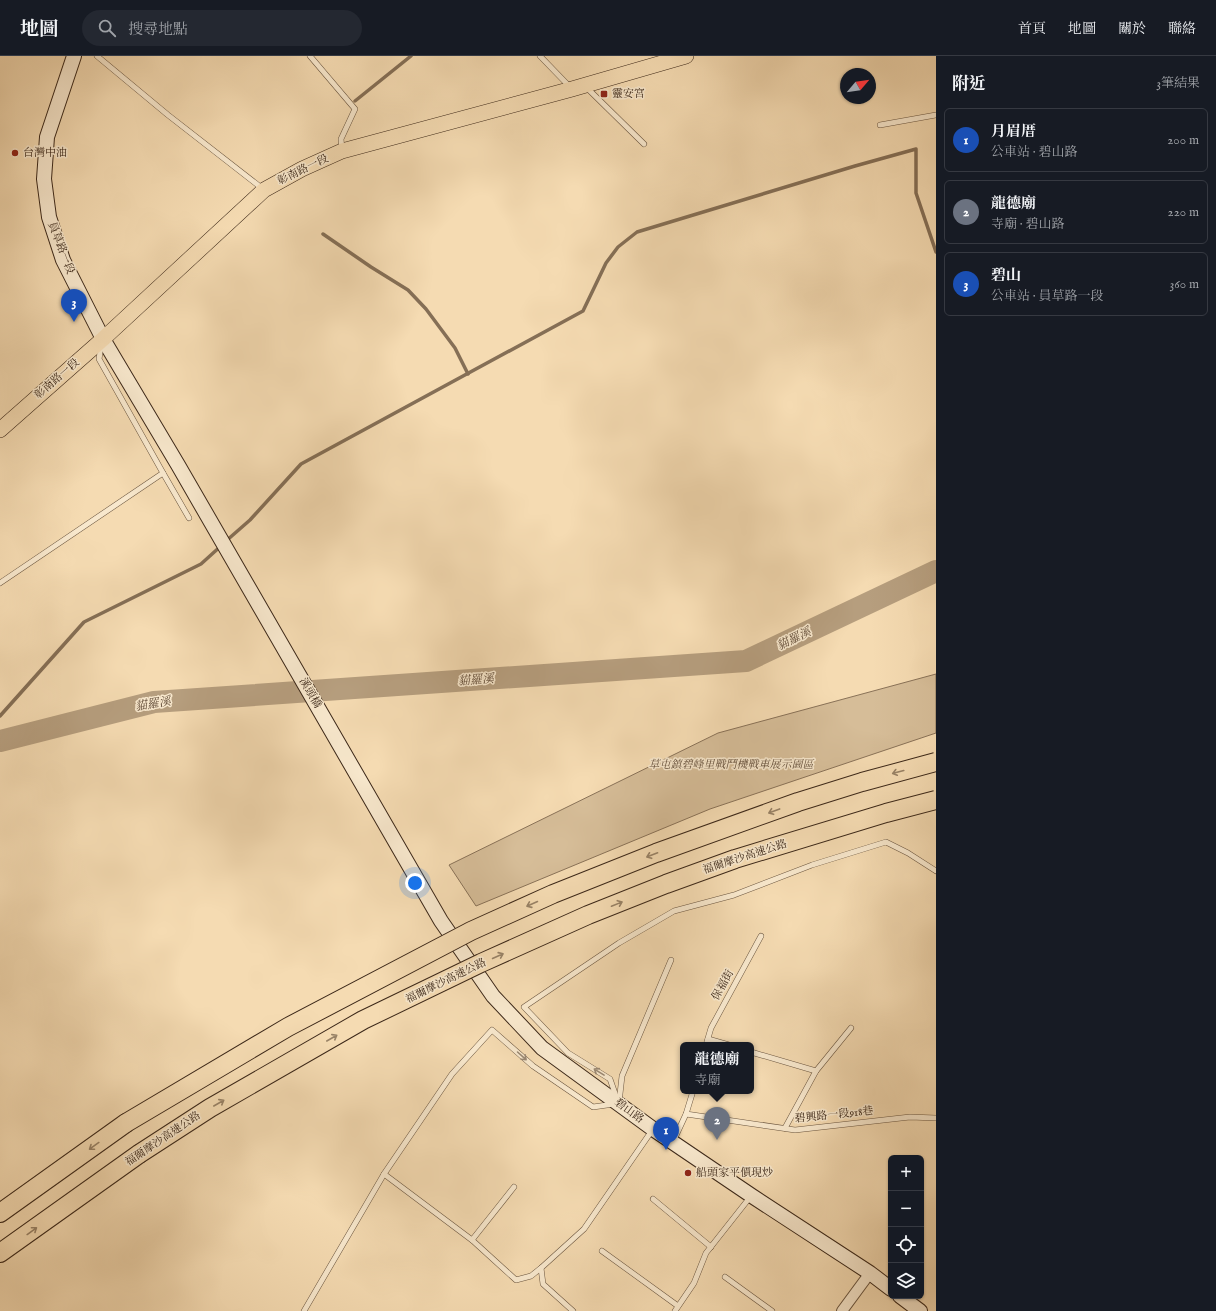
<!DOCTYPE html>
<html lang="zh-TW">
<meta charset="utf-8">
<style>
:root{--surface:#171b24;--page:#242831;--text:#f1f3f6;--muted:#9ea1a6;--line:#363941;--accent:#ea580c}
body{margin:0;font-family:"IM FELL English","Noto Serif TC",serif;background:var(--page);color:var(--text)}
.controls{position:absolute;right:12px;bottom:12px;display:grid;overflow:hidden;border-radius:6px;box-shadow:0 1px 3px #0004}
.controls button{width:36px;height:36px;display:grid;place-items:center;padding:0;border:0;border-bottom:1px solid var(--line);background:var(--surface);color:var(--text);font:20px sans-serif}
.compass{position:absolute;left:840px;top:12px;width:36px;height:36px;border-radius:50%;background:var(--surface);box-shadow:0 1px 3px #0004;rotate:61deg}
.you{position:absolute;left:415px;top:827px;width:14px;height:14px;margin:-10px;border:3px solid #fff;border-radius:50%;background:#1a73e8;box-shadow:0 0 0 6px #1a73e833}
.badge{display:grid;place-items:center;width:26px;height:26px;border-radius:50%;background:var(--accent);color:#fff;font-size:13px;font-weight:700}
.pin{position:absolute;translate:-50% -33px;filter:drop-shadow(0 1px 2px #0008)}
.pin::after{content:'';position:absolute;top:21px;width:14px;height:12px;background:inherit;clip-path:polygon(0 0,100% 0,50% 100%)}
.popup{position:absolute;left:680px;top:986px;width:74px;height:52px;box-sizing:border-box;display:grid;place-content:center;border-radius:6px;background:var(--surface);filter:drop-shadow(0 1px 3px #0005);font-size:13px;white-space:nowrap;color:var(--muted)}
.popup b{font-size:15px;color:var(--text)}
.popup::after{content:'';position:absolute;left:50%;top:100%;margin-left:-8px;border:8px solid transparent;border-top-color:var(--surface)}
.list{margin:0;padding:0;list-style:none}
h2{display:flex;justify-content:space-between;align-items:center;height:52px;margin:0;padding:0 16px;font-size:17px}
h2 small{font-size:13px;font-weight:400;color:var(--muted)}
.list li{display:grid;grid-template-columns:26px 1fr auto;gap:12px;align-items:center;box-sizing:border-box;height:64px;margin:0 8px 8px;padding:0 8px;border:1px solid var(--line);border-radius:6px}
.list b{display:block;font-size:15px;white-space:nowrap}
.list p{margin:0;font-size:13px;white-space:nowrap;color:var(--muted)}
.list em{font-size:13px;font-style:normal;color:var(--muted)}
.icon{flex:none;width:22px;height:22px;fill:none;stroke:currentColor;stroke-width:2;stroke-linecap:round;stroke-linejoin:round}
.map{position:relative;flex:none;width:936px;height:1255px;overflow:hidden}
header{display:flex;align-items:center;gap:24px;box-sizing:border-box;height:56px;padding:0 20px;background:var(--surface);border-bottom:1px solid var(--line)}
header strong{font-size:19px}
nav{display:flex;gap:22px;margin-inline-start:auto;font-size:14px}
.search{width:280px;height:36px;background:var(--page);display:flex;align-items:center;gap:10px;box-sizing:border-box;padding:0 14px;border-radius:22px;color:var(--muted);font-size:15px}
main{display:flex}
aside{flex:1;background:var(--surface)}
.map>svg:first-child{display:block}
.green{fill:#d6bd98;stroke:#897258}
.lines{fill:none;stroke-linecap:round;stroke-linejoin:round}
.stream{stroke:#856f56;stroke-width:3.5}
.river{stroke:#b69e7e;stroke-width:22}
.service-casing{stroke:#6a553f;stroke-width:6}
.minor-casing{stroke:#6a553f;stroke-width:12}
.secondary-casing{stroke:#3c2819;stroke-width:16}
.primary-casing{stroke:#3c2819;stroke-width:16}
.motorway-casing{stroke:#3c2819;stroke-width:20}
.service{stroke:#f8e8cd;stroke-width:5}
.minor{stroke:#f8e8cd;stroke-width:10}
.secondary{stroke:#f8e8cd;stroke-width:14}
.primary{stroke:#f5dbb2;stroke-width:15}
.motorway{stroke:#f5dbb2;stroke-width:18}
.motorway-bridge-casing{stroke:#3c2819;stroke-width:20;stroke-linecap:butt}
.motorway-bridge{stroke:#f5dbb2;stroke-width:18}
.oneway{stroke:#988266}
.oneway2{stroke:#9a8873}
.poi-dot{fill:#8f2418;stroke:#f8e8cd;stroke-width:1.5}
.labels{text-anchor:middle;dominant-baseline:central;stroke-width:3;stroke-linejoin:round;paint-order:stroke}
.poi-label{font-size:11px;fill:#3c2819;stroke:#f8e8cd;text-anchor:start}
.street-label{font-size:11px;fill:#3c2819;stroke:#f8e8cd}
.park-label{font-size:11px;font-style:italic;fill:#624d39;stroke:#f8e8cd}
.water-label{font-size:12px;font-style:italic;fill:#614b37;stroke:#f8e8cd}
</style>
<header>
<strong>地圖</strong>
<div class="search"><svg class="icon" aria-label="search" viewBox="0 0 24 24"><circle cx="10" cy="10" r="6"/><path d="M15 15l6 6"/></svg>搜尋地點</div>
<nav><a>首頁</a><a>地圖</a><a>關於</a><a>聯絡</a></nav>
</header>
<main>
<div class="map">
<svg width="936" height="1255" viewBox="0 0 936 1255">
<rect width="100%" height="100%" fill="#f5dbb2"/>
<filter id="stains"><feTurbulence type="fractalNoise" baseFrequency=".005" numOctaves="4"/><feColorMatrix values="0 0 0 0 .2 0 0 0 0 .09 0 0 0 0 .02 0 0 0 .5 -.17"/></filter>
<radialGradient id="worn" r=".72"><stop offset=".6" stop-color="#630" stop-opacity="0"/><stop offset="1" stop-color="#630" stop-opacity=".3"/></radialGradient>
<path class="green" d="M936,618V677L710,753L476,850L449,809L718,677Z"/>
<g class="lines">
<g class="stream">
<path d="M355,45L411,0"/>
<path d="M323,178L371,211L408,234L426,253L455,292L468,318"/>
<path d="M226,485L250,464L301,408L583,255L606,207L618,191L637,176L855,110L916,93V137L936,196"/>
<path d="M0,660L84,566L201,508L222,489"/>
</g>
<path class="river" d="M0,685L154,646L746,605L936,515"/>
<defs>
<g id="service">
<path d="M97,0L168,59L263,133"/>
<path d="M310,0L355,53L341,83L342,94"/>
<path d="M540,0L570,31"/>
<path d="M586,31L644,88"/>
<path d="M880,69L936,59"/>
<path d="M163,417L189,462"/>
<path d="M0,527L163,417L99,303L101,290"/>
<path d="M708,983L729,989"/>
<path d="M706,989L711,972L761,880"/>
<path d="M751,996L816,1015"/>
<path d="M617,1043L610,1023L568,997L524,951L619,887L674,855L734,839L812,809L886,786L908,797L936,815"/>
<path d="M619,1047L622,1020L671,904"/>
<path d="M686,1058L795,1074L910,1061L936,1062"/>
<path d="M785,1072L816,1015L851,972"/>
<path d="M673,1086L686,1058L693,1035"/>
<path d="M384,1118L472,1184L516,1224L531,1220L541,1212"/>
<path d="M653,1143L711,1191"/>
<path d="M472,1184L514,1131"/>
<path d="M602,1195L678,1250"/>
<path d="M725,1221L772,1255"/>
<path d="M304,1255L384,1118L452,1018L492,974L533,1010L593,1051L614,1048"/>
<path d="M573,1255L543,1228L541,1212L584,1173L653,1073"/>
<path d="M675,1255L694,1227L706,1197L751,1140"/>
</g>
<path id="minor" d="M842,1255L870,1217"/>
<g id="secondary">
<path d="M74,0L47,81L44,123L49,161L63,204L103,283L178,409L441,865L493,940L542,992L653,1073L752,1140L870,1217L891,1233"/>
<path d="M900,1240L920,1255"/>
</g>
<path id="primary" d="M0,374L103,283L264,134L302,113L342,95L572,33L686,0"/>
<g id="motorway">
<path d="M0,1157L126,1067"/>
<path d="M0,1197L139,1098"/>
</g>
</defs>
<use href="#service" class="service-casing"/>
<use href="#minor" class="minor-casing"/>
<use href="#secondary" class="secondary-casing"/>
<use href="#primary" class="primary-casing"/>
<use href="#motorway" class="motorway-casing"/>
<use href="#service" class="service"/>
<use href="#minor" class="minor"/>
<use href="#secondary" class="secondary"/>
<use href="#primary" class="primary"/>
<use href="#motorway" class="motorway"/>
<defs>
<g id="motorway-bridge">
<path d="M126,1067L288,971L471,875L553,838L656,797L798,746L862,726L936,706"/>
<path d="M139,1098L210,1052L363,964L481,907L588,859L666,828L735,803L886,757L936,744"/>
</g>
</defs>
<use href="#motorway-bridge" class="motorway-bridge-casing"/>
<use href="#motorway-bridge" class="motorway-bridge"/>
</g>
<defs><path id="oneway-shaft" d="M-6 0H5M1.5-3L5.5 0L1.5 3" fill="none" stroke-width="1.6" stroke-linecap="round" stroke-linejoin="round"/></defs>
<g class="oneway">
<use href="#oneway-shaft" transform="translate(898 716) rotate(165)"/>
<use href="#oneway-shaft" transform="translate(774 755) rotate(160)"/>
<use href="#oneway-shaft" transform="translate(652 799) rotate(159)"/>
<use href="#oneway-shaft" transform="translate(532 848) rotate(156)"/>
<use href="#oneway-shaft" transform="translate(617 848) rotate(-22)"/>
<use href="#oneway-shaft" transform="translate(498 900) rotate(-24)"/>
<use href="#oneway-shaft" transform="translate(332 982) rotate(-30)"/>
<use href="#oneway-shaft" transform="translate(219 1047) rotate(-30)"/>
<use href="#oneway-shaft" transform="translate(94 1090) rotate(144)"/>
<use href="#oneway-shaft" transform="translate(32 1175) rotate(-36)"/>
</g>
<g class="oneway2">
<use href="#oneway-shaft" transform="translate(522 1000) rotate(42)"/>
<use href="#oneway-shaft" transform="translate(599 1016) rotate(-148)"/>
</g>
<g class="poi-dot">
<rect x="600" y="34" width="8" height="8" rx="2"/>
<circle cx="15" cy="97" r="4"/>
<circle cx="688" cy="1117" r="4"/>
</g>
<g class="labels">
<g class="poi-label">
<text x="612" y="38">靈安宮</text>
<text x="23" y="97">台灣中油</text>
<text x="696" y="1117">船頭家平價現炒</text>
</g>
<g class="street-label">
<text transform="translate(303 114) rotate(-26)">彰南路一段</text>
<text transform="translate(61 192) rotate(69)">員草路一段</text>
<text transform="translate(57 323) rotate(-41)">彰南路一段</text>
<text transform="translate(310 637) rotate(60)">溪頭橋</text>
<text transform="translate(745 801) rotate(-18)">福爾摩沙高速公路</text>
<text transform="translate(446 925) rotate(-26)">福爾摩沙高速公路</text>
<text transform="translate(723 929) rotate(-61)">保福街</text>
<text transform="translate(629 1055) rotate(36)">碧山路</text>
<text transform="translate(834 1059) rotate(-6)">碧興路一段918巷</text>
<text transform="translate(163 1083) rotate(-34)">福爾摩沙高速公路</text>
</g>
<g class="park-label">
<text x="731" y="709">草屯鎮碧峰里戰鬥機戰車展示園區</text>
</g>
<g class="water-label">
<text transform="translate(794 583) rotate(-26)">貓羅溪</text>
<text transform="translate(476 624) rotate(-4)">貓羅溪</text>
<text transform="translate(153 648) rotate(-9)">貓羅溪</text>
</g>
</g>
<rect width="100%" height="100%" filter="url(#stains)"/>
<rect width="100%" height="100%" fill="url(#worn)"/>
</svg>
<div class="controls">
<button>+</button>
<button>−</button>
<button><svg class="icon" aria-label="locate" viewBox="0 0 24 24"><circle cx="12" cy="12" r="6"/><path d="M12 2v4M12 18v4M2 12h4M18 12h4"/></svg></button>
<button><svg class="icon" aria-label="layers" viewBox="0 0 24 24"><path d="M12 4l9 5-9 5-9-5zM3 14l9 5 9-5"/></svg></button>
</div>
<svg class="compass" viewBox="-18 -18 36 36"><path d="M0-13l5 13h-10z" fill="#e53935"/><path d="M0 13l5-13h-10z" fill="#9ea1a6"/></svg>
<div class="you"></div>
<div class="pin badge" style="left:666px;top:1094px;background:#1a4fb4">1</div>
<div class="pin badge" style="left:717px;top:1084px;background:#6b7280">2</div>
<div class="popup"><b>龍德廟</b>寺廟</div>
<div class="pin badge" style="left:74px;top:266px;background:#1a4fb4">3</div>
</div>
<aside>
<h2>附近<small>3筆結果</small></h2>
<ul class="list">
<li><span class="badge" style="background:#1a4fb4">1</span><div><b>月眉厝</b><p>公車站 · 碧山路</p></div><em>200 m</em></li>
<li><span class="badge" style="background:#6b7280">2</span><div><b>龍德廟</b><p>寺廟 · 碧山路</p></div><em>220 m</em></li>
<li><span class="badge" style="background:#1a4fb4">3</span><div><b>碧山</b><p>公車站 · 員草路一段</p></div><em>360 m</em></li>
</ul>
</aside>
</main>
